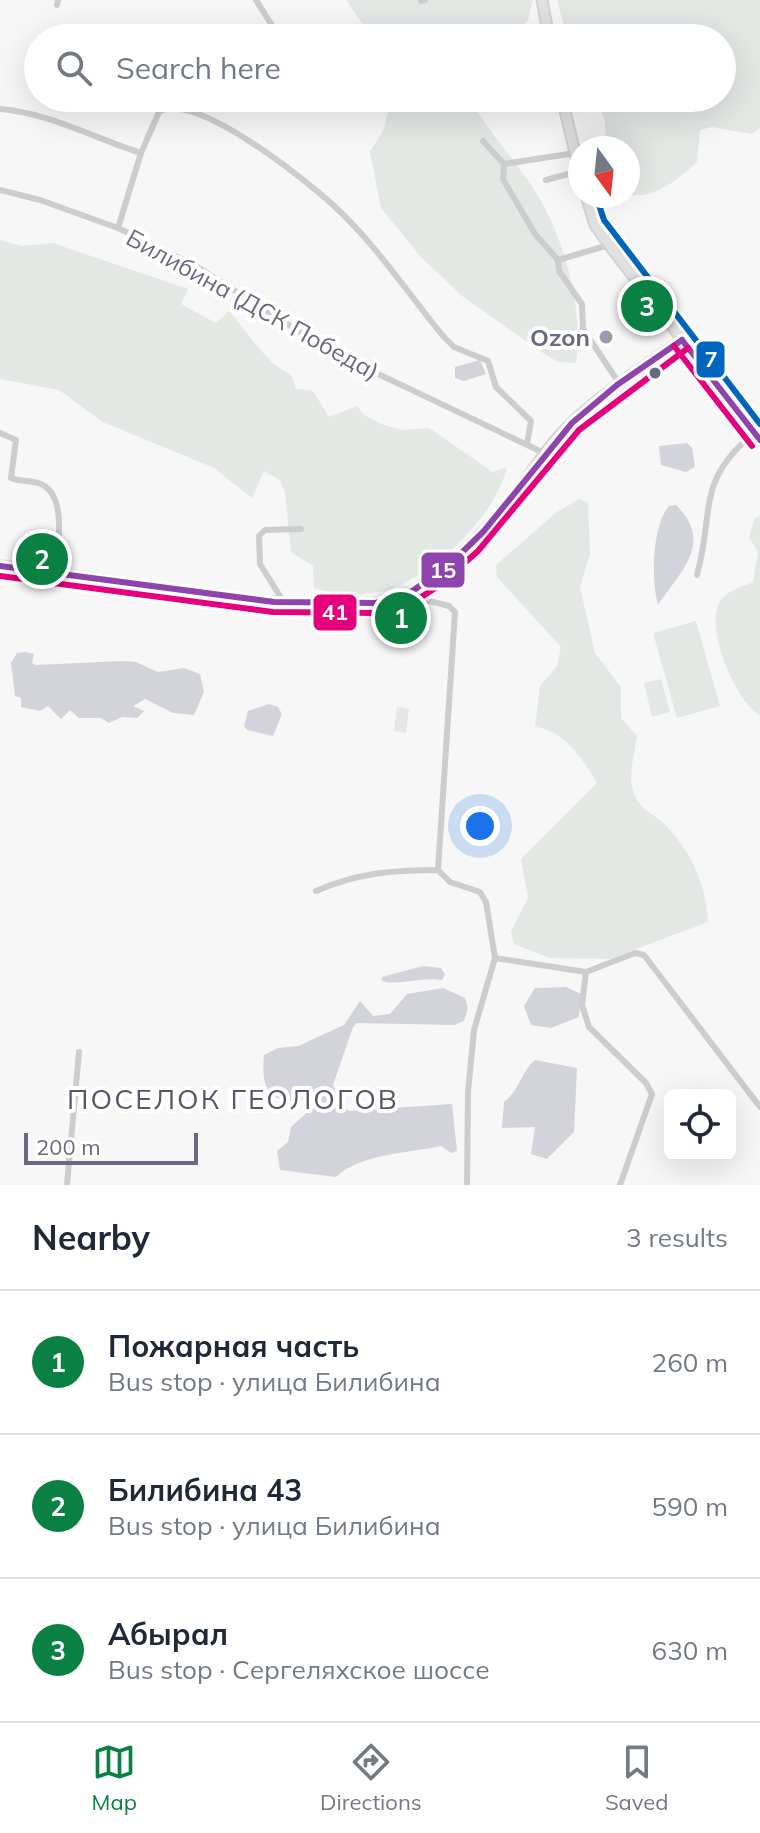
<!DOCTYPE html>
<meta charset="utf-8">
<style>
:root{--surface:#fff;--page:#f6f6f7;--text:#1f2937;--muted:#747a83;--line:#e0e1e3;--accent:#0b8043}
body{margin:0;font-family:Mulish,sans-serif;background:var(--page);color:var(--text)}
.controls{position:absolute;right:24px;bottom:24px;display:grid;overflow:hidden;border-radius:12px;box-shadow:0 8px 32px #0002}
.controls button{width:72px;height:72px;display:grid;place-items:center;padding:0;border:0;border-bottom:2px solid var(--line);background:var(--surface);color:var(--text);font:40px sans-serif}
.compass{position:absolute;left:568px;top:136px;width:72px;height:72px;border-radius:50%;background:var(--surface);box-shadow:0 8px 32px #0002;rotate:165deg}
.scale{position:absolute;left:24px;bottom:20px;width:174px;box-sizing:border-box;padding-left:8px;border:4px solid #6a6984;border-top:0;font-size:22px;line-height:28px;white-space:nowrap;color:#6a6984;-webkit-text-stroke:6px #fff;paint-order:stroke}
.you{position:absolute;left:480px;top:826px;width:28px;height:28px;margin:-20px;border:6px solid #fff;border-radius:50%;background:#1a73e8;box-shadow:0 0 0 12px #1a73e833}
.badge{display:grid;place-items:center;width:52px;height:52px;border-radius:50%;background:var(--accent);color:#fff;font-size:26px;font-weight:700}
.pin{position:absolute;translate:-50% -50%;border:4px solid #fff;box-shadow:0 2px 8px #0006}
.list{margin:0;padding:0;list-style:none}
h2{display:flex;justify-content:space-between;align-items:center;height:104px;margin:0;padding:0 32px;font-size:34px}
h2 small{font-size:26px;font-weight:400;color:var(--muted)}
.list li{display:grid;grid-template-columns:52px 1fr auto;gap:24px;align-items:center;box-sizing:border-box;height:144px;padding:0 32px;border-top:2px solid var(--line)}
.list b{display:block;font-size:30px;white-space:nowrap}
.list p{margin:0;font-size:26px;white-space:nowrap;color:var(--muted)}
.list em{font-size:26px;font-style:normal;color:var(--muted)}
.icon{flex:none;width:44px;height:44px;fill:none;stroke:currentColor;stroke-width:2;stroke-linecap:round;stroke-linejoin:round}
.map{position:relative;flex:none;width:760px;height:1185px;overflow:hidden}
.search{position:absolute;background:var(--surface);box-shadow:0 8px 32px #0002;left:24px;right:24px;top:24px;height:88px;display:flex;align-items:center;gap:20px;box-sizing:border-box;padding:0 28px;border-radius:44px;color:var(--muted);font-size:30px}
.sheet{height:536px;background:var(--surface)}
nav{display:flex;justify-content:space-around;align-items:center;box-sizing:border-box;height:112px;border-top:2px solid var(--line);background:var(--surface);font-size:22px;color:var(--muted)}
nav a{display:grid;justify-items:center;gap:4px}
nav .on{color:var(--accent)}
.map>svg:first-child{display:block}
.green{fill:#e4e8e5}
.water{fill:#d3d4db}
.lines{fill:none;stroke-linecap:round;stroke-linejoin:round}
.secondary-casing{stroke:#d3d3d4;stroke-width:13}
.street{stroke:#cdcdd0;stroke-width:6}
.secondary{stroke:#e1e1e2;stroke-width:9}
.bus-1-casing{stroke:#fff;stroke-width:12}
.bus-2-casing{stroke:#fff;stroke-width:12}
.bus-3-casing{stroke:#fff;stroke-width:12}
.bus-1{stroke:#8e44ad;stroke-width:6}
.bus-2{stroke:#e5007d;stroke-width:6}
.bus-3{stroke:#0065bd;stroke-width:6}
.poi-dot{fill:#9b9bac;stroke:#fff;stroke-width:3}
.bus-dot{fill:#6a6984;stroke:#fff;stroke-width:3}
.labels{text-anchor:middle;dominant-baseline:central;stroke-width:8;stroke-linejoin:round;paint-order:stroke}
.street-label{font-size:24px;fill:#6a6984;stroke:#fff}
.poi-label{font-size:24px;font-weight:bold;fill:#6a6984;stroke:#fff;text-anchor:end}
.quarter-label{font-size:28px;letter-spacing:2px;fill:#57566a;stroke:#fff}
.line-badge{stroke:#fff;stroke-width:3}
.badge-label{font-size:22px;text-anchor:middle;font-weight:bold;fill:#fff}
</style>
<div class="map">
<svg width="760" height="1185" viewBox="0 0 760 1185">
<rect width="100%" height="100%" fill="#f6f7f6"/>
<g class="green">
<path d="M346,0H533L528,20L512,38H372Z"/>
<path d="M557,0H760V128L752,134L712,127L700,130L697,162C680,178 656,198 632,195L628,190V148H608C601,122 613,113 583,98H722V38H567Z"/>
<path d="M391,98H470C487,131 513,157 533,188C564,235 584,308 576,363L558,362L546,355L462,296L420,256L381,208L370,152L384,129Z"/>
<path d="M0,240L21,246L53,243L188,289L181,304L216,323L229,311C247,331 268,366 291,375L296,389L313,391L329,417L357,406L364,415L381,424L402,430L429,428L493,472L507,467C496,514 443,565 400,585C373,598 341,596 314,588L313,566L291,552L285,492L280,480L264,471L252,498L214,468L103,422L59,390L0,379Z"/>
<path d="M579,499L588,503L590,554L580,587L595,653L621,687V718L637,736C635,751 629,772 632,786C638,813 652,810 667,827C693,854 706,886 708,922L610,959L550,958L514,944L511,931L528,898L521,859L597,783C584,760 564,730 535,727L540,686L557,666L561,647L497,577L496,565L557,512Z"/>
<path d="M760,516V715C735,701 704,626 720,601C727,590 743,587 753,582L758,552L749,537L755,518Z"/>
<path d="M696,621L720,706L677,718L653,633Z"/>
<path d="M661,679L670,712L652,717L644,683Z"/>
<path d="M397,707L409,709L406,733L394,731Z"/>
</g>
<g class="water">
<path d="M480,360L486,374L464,381L455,378V367Z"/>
<path d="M687,443L692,448L695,467L686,472L661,465L659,446Z"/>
<path d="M676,505C715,543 679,573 658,605C651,580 652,526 669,506Z"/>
<path d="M26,652L34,654L32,663L36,665L122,661L136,662L158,672L184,668L200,674L204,692L194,715L173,713L145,699L133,706L144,711L137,718L122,717L109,723L101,718H79L70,710L61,719L48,706L40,711L21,707V698L15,696L11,663L17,653Z"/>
<path d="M269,704L278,707L282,714L273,736L247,730L244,726L248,711Z"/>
<path d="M423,966L441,968L445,974L442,980C421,977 397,986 382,981V977Z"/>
<path d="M566,987L581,994L579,1017L551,1028L531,1025L524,1006L535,988Z"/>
<path d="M443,988L465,998L468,1008L464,1021L454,1025L357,1023L353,1027L333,1085L344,1108L349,1111L452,1104L457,1151L451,1153L441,1146C409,1153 359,1154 336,1177L280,1170L277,1151L288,1142L291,1127L313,1107L307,1100C269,1104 261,1092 264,1055L278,1048L298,1046L344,1025L360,1001L373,1016L390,1014L407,994Z"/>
<path d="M535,1060L577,1068L574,1132L547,1159L531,1154L535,1127L502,1128L504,1102C519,1091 521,1072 535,1060Z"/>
</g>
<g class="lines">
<defs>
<g id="secondary">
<path d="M542,0L549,38"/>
<path d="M562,98L580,173"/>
<path d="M586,196L595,225L613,250L760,440"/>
<path d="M0,566C82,573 347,628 408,594C443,575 478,539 503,509C523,487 538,460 558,437C594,398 639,370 682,340"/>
</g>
</defs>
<use href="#secondary" class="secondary-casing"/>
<g class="street">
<path d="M256,0L280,38"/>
<path d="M421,1L425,0"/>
<path d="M57,5L58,0"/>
<path d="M0,109C50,113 94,138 141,153"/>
<path d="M483,141L504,164L503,179L535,234L558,260L559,271L582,304L583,329L619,383"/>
<path d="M504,164L575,153"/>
<path d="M546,180L579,171"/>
<path d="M0,190L40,200L118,228L196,266L328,350L544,453"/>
<path d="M118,228L141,153L159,112C192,89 306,180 332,204C374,242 407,292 443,336L454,347L488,361L496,387L531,421L527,444"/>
<path d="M558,260L609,245"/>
<path d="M0,433L16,440L11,478C20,482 32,480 41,484C68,496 57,548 57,572"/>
<path d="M697,575C715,510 695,482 754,433"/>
<path d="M406,595L449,606L455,612L438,870"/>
<path d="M283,601L260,564L259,536L265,530L301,529"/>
<path d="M316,891C357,873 393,870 438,870L450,882L480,892L486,902L495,958L474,1030L468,1092L467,1185"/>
<path d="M495,958L586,972"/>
<path d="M67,1185L79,1052"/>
<path d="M620,1185L652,1094L646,1083L589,1027L582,1005L586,972L635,953L644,955L760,1107"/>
</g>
<use href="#secondary" class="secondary"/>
<defs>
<g id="bus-1">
<path d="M682,340L760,440"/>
<path d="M0,566L274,602L376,603L408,594L447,567L483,532L572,423L617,385L682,340"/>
</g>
<g id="bus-2">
<path d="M674,346L752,446"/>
<path d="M0,576L273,612L377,613L412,603L440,585L478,551L579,430L688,348"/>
</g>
<path id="bus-3" d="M596,196L604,220L760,424"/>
</defs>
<use href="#bus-1" class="bus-1-casing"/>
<use href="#bus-2" class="bus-2-casing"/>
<use href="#bus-3" class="bus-3-casing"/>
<use href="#bus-1" class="bus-1"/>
<use href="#bus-2" class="bus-2"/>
<use href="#bus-3" class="bus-3"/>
</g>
<circle class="poi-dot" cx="606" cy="337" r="8"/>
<circle class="bus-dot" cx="655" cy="373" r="7"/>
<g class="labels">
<g class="street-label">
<text transform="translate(253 304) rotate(29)">Билибина (ДСК Победа)</text>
</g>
<g class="poi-label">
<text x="590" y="337">Ozon</text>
</g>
<g class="quarter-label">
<text x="233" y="1098">ПОСЕЛОК ГЕОЛОГОВ</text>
</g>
</g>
<g class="line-badge">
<rect x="695" y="340" width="31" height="39" rx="8" fill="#0065bd"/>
<rect x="420" y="551" width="46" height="38" rx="8" fill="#8e44ad"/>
<rect x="312" y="593" width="46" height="39" rx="8" fill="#e5007d"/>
</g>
<g class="badge-label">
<text x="711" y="367">7</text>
<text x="443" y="578">15</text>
<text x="335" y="620">41</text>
</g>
</svg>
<div class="controls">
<button><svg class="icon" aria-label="locate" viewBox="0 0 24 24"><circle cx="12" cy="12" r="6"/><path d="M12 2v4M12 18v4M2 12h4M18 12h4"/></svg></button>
</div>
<svg class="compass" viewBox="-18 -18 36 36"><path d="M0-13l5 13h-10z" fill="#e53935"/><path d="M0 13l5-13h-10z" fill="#747a83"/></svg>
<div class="scale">200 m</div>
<div class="you"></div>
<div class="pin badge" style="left:401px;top:618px">1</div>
<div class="pin badge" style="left:42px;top:559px">2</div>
<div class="pin badge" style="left:647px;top:306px">3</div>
<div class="search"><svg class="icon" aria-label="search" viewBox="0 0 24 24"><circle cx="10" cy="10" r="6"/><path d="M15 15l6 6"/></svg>Search here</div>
</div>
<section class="sheet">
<h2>Nearby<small>3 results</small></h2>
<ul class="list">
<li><span class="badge">1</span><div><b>Пожарная часть</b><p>Bus stop · улица Билибина</p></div><em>260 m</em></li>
<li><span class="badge">2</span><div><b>Билибина 43</b><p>Bus stop · улица Билибина</p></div><em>590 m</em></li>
<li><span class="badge">3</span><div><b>Абырал</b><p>Bus stop · Сергеляхское шоссе</p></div><em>630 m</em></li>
</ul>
</section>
<nav>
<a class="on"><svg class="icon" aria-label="map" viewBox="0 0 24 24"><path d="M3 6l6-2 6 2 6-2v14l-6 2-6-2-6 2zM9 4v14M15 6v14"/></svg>Map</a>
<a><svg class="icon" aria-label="directions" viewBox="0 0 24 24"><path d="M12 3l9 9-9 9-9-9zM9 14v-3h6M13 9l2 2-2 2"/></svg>Directions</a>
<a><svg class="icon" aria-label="saved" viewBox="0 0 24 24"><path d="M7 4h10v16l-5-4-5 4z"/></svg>Saved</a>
</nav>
